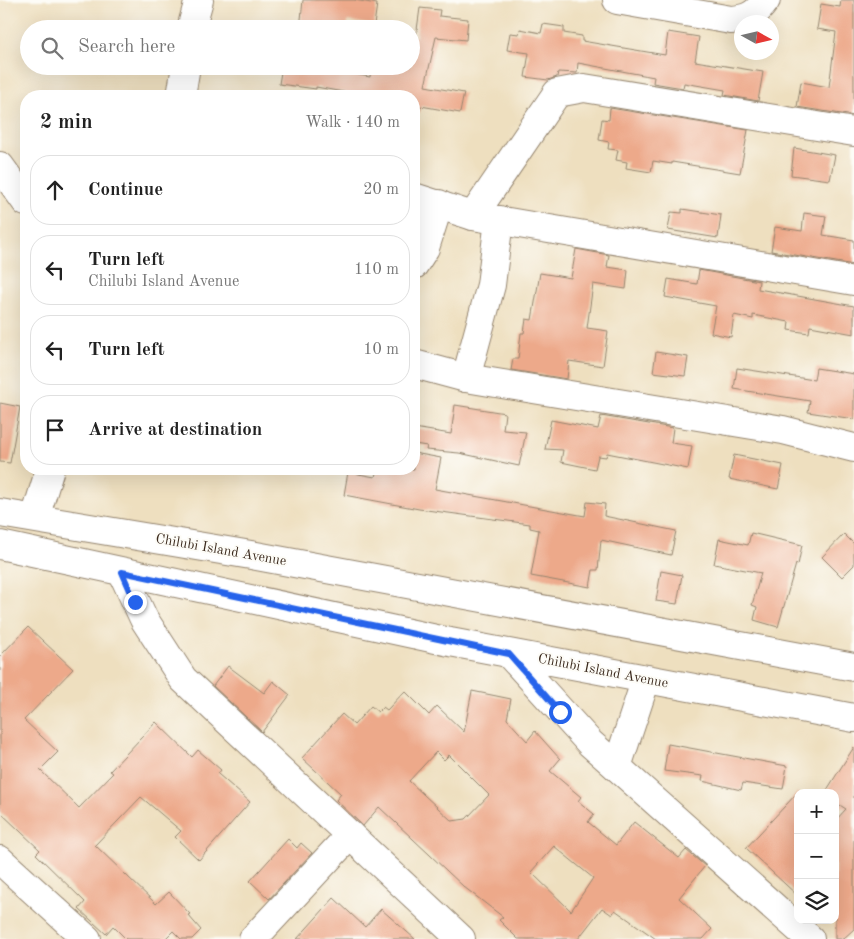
<!DOCTYPE html>
<meta charset="utf-8">
<style>
:root{--surface:#fff;--page:#f2f2f2;--text:#222;--muted:#767676;--line:#e0e0e0}
body{margin:0;font-family:"Old Standard TT",serif;background:var(--page);color:var(--text)}
.controls{position:absolute;right:15px;bottom:15px;display:grid;overflow:hidden;border-radius:10px;box-shadow:0 5px 20px #0002}
.controls button{width:45px;height:45px;display:grid;place-items:center;padding:0;border:0;border-bottom:1px solid var(--line);background:var(--surface);color:var(--text);font:25px sans-serif}
.compass{position:absolute;left:734px;top:15px;width:45px;height:45px;border-radius:50%;background:var(--surface);box-shadow:0 5px 20px #0002;rotate:98deg}
.stop{position:absolute;width:15px;height:15px;margin:-11px;border:4px solid #2563eb;border-radius:50%;background:#fff}
.stop.end{background:#2563eb;border-color:#fff;box-shadow:0 1px 5px #0008}
.list{margin:0;padding:0;list-style:none}
h2{display:flex;justify-content:space-between;align-items:center;height:65px;margin:0;padding:0 20px;font-size:21px}
h2 small{font-size:16px;font-weight:400;color:var(--muted)}
.list li{display:grid;grid-template-columns:32px 1fr auto;gap:15px;align-items:center;box-sizing:border-box;height:70px;margin:0 10px 10px;padding:0 10px;border:1px solid var(--line);border-radius:20px}
.list b{display:block;font-size:19px;white-space:nowrap}
.list p{margin:0;font-size:16px;white-space:nowrap;color:var(--muted)}
.list em{font-size:16px;font-style:normal;color:var(--muted)}
.icon{flex:none;width:28px;height:28px;fill:none;stroke:currentColor;stroke-width:2;stroke-linecap:round;stroke-linejoin:round}
.map{position:relative;flex:none;width:854px;height:939px;overflow:hidden}
.search{position:absolute;background:var(--surface);box-shadow:0 5px 20px #0002;left:20px;top:20px;width:400px;height:55px;display:flex;align-items:center;gap:12px;box-sizing:border-box;padding:0 18px;border-radius:28px;color:var(--muted);font-size:19px}
.panel{position:absolute;background:var(--surface);box-shadow:0 5px 20px #0002;left:20px;top:90px;width:400px;height:385px;border-radius:20px}
.map>svg:first-child{display:block}
.building{fill:#eda98a;fill-rule:evenodd}
.lines{fill:none;stroke-linecap:round;stroke-linejoin:round}
.minor-casing{stroke:#94846e;stroke-width:30}
.tertiary-casing{stroke:#94846e;stroke-width:30}
.minor{stroke:#fff;stroke-width:28}
.tertiary{stroke:#fff;stroke-width:28}
.route{stroke:#2563eb;stroke-width:6}
.labels{text-anchor:middle;dominant-baseline:central;stroke-width:4;stroke-linejoin:round;paint-order:stroke}
.street-label{font-size:14px;fill:#3b2a1e;stroke:#fdfcf7}
</style>
<div class="map">
<svg width="854" height="939" viewBox="0 0 854 939">
<rect width="100%" height="100%" fill="#fdfcf7"/>
<filter id="ink" filterUnits="userSpaceOnUse"><feTurbulence type="fractalNoise" baseFrequency=".02" numOctaves="2"/><feDisplacementMap in="SourceGraphic" scale="10" xChannelSelector="R" yChannelSelector="G"/><feConvolveMatrix kernelMatrix="1 2 1 2 8 2 1 2 1" color-interpolation-filters="sRGB"/></filter>
<filter id="wash" filterUnits="userSpaceOnUse"><feTurbulence type="fractalNoise" baseFrequency=".0096" numOctaves="4" result="noise"/><feDisplacementMap in="SourceGraphic" scale="20" xChannelSelector="R" yChannelSelector="G"/><feGaussianBlur stdDeviation="1.12" result="paint"/><feColorMatrix in="noise" values="0 0 0 0 0 0 0 0 0 0 0 0 0 0 0 0 0 1.4 0 .05"/><feComposite in="paint" operator="in"/></filter>
<g filter="url(#wash)">
<rect width="100%" height="100%" fill="#eedfbf"/>
<g id="blocks">
<g class="building">
<path d="M303,0H354L377,4L374,25L348,21L347,29H300Z"/>
<path d="M841,0H854V116L797,107L801,82L829,87L836,32L817,29L821,4L840,7Z"/>
<path d="M420,8L440,10L439,16L468,19L466,40L436,37L425,86L464,93L460,113L421,106L419,113L414,112V96H365L316,87V89L279,84L282,66H312L370,77L371,66H411V35L416,37Z"/>
<path d="M543,24L564,27V33L582,36V41L665,55L668,32L699,37L695,61L763,72L758,101L724,95L725,90L684,83L683,88L653,83L654,77L578,63L577,73L558,72L557,77L548,80L525,77L529,53L507,50L510,33L519,34L520,29L541,33Z"/>
<path d="M610,108L748,130L740,173L672,162V164L653,161L651,172L626,168L627,162L616,160L618,150L608,149L609,142L599,140L602,119L609,120Z"/>
<path d="M794,148L835,155L830,180L791,175Z"/>
<path d="M682,209L721,215L718,238L668,230L671,212L682,213Z"/>
<path d="M804,213L826,216L823,235L854,240V265L771,251L775,227L802,231Z"/>
<path d="M576,249L609,255L607,267L628,270L626,289L593,284L587,328L608,331L603,366L569,361L567,379L511,370L513,359H518L521,333H524L526,319L532,320L540,273L571,278Z"/>
<path d="M699,270L759,281L758,289L854,306V334L810,326L809,333L788,330L789,322L753,315V319L734,315L731,337L711,333L716,306L665,297L668,279L697,284Z"/>
<path d="M656,352L688,357L685,376L653,372Z"/>
<path d="M737,368L814,380L816,368L854,374V419L808,412L810,401L734,389Z"/>
<path d="M0,403L20,407L10,463L0,462Z"/>
<path d="M455,405L505,413L503,430L526,432L519,466L459,453L426,450L427,446L414,444V428L451,434Z"/>
<path d="M601,416L673,428L671,443L692,446L688,469L607,453L606,457L598,456L595,469L561,462L563,450L545,449L551,420L598,429Z"/>
<path d="M414,453L441,458L435,489L585,516L587,502L605,504L604,516L676,531L671,555L601,540L598,570H593L590,587L531,576L539,530L530,528V524L419,509L344,495L348,472L375,477L377,469H414Z"/>
<path d="M734,455L783,465L778,489L729,479Z"/>
<path d="M751,533L802,545L798,565L796,564L778,627L754,620L757,607L752,605L761,573L714,564L719,539L748,545Z"/>
<path d="M844,534L854,544V565L842,577L822,557Z"/>
<path d="M661,571L682,575L677,604L656,601Z"/>
<path d="M28,627L73,669L24,720L58,752L40,770L79,808L113,773L110,771L156,722L192,757L198,750L221,770L218,774L250,802L199,860L175,837L181,831L141,797L95,845L156,904L169,892L190,914L188,915L201,930L192,939H181L173,931L165,939H126L113,926L106,934L79,909L85,902L36,854L40,850L0,812V656Z"/>
<path d="M228,666L264,693L273,681L290,695L262,732L213,686Z"/>
<path d="M405,691L429,715L437,706L464,732L472,691L511,699L507,719L527,741L535,731L560,759L550,771L581,797L578,801L594,814L588,822L616,845L634,822L679,858L686,850L705,866L679,898L712,929L703,939H656L615,910L612,915L602,908L578,939H518L499,920L503,917L464,887L379,807L363,826L336,800L341,794L302,758L342,714L354,725L371,706L378,712L383,707L387,710ZM436,752L444,760L449,755L489,795L466,819L452,821L409,781ZM554,846L593,878L571,911L531,872Z"/>
<path d="M668,744L787,766L783,789L743,783L741,790L702,781L703,776L664,771Z"/>
<path d="M854,747V929L843,939H835V821L846,809L835,802V793H825Z"/>
<path d="M798,792V896L746,848Z"/>
<path d="M288,839L297,848L301,843L312,853L269,899L250,881Z"/>
<path d="M334,898L365,927L381,909L415,939H297Z"/>
</g>
</g>
</g>
<g filter="url(#ink)">
<use href="#blocks" fill-opacity="0" stroke="#94846e" stroke-width="1"/>
<g class="lines">
<defs>
<g id="minor">
<path d="M617,0L731,20C749,19 756,14 766,0"/>
<path d="M191,29L199,0"/>
<path d="M181,96L186,66"/>
<path d="M0,166L26,202"/>
<path d="M414,197L473,216L854,281"/>
<path d="M473,216L557,93L584,88L854,132"/>
<path d="M414,265L425,248L439,204"/>
<path d="M414,364L466,378L783,430L854,448"/>
<path d="M466,378L491,285L499,220"/>
<path d="M35,518L50,469"/>
<path d="M122,572L144,619L183,679L461,939"/>
<path d="M509,654L590,743L810,939"/>
<path d="M617,767L646,679"/>
<path d="M0,860L87,939"/>
<path d="M253,939L350,835"/>
</g>
<g id="tertiary">
<path d="M0,513L251,555L854,667"/>
<path d="M0,545L450,642L854,718"/>
</g>
</defs>
<use href="#minor" class="minor-casing"/>
<use href="#tertiary" class="tertiary-casing"/>
<use href="#minor" class="minor"/>
<use href="#tertiary" class="tertiary"/>
</g>
</g>
<g class="lines" filter="url(#ink)">
<path class="route" d="M135,602L122,572L509,654L560,712"/>
</g>
<g class="labels">
<g class="street-label">
<text transform="translate(221 550) rotate(10)">Chilubi Island Avenue</text>
<text transform="translate(603 671) rotate(11)">Chilubi Island Avenue</text>
</g>
</g>
</svg>
<div class="controls">
<button>+</button>
<button>−</button>
<button><svg class="icon" aria-label="layers" viewBox="0 0 24 24"><path d="M12 4l9 5-9 5-9-5zM3 14l9 5 9-5"/></svg></button>
</div>
<svg class="compass" viewBox="-18 -18 36 36"><path d="M0-13l5 13h-10z" fill="#e53935"/><path d="M0 13l5-13h-10z" fill="#767676"/></svg>
<div class="stop" style="left:560px;top:712px"></div>
<div class="stop end" style="left:135px;top:602px"></div>
<div class="search"><svg class="icon" aria-label="search" viewBox="0 0 24 24"><circle cx="10" cy="10" r="6"/><path d="M15 15l6 6"/></svg>Search here</div>
<section class="panel">
<h2>2 min<small>Walk · 140 m</small></h2>
<ul class="list">
<li><svg class="icon" aria-label="ahead" viewBox="0 0 24 24"><path d="M12 20V5M6 11l6-6 6 6"/></svg><div><b>Continue</b></div><em>20 m</em></li>
<li><svg class="icon" aria-label="left" viewBox="0 0 24 24"><path d="M17 20v-9H6M10 6l-5 5 5 5"/></svg><div><b>Turn left</b><p>Chilubi Island Avenue</p></div><em>110 m</em></li>
<li><svg class="icon" aria-label="left" viewBox="0 0 24 24"><path d="M17 20v-9H6M10 6l-5 5 5 5"/></svg><div><b>Turn left</b></div><em>10 m</em></li>
<li><svg class="icon" aria-label="arrive" viewBox="0 0 24 24"><path d="M6 21V4h12l-3 4 3 4H6"/></svg><div><b>Arrive at destination</b></div></li>
</ul>
</section>
</div>
